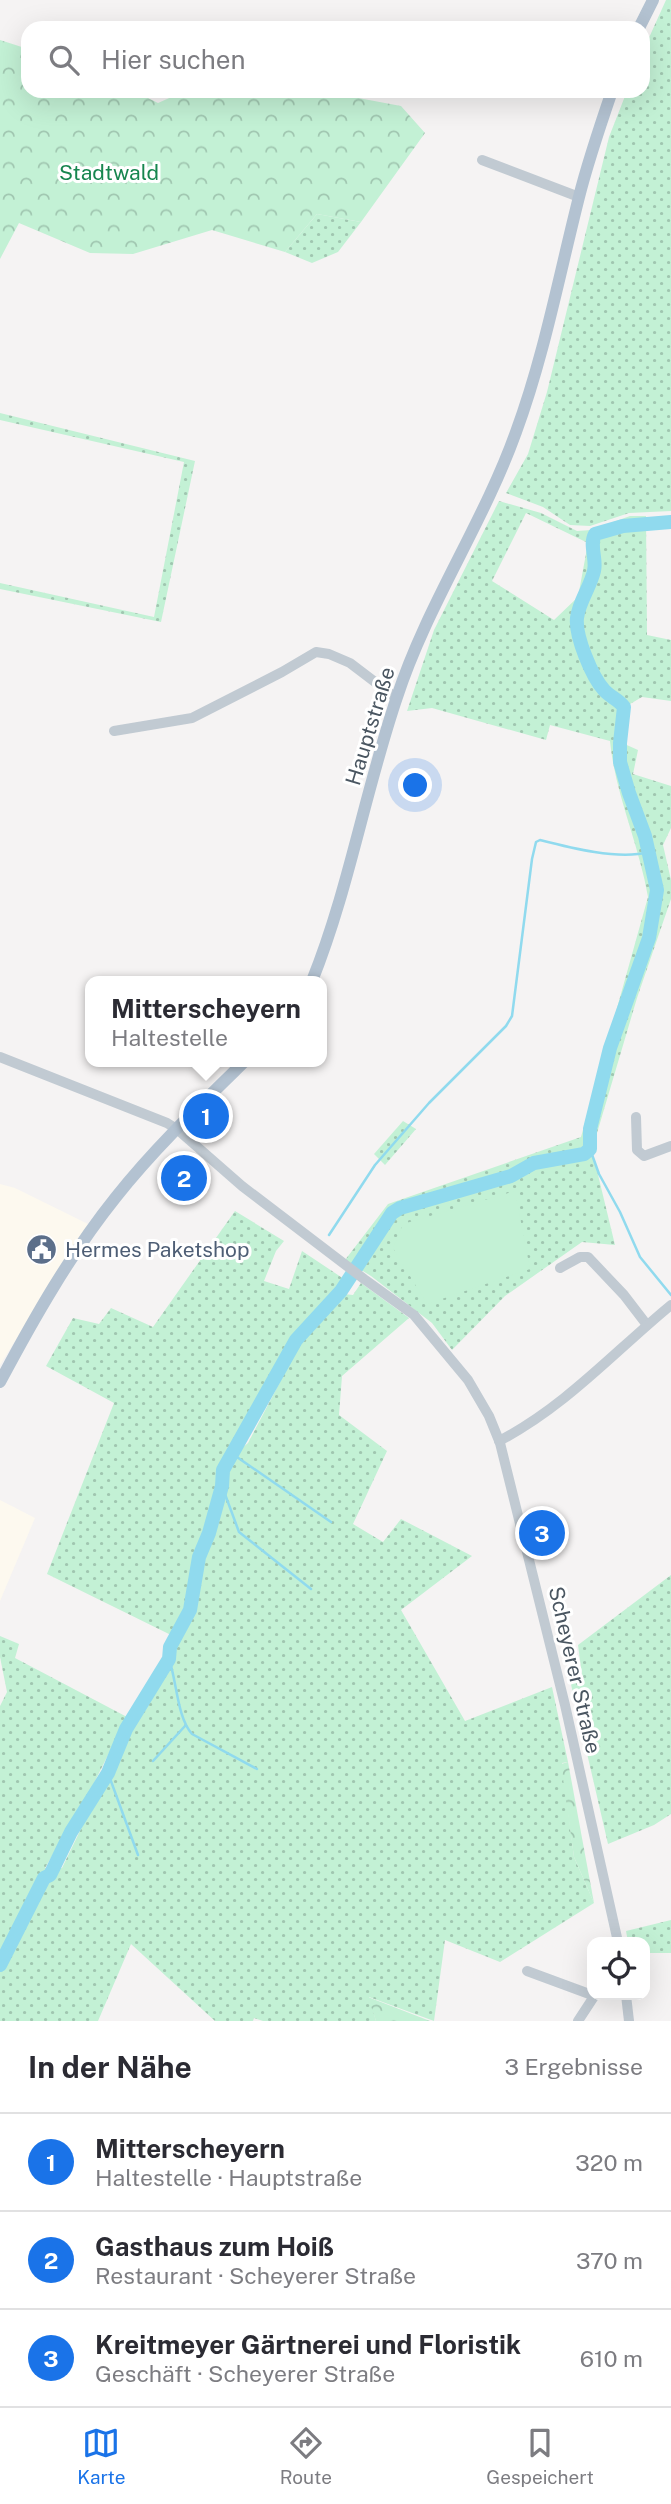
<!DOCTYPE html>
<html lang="de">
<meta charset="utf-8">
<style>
:root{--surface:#fff;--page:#f7f7f7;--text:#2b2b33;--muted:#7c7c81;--line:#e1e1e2;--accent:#1a73e8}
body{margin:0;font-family:"Public Sans",sans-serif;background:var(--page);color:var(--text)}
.controls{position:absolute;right:21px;bottom:21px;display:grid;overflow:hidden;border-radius:14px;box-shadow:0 7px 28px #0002}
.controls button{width:63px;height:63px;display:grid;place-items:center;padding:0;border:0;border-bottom:2px solid var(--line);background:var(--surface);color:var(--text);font:35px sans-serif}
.you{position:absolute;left:416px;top:786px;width:24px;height:24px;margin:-18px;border:5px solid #fff;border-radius:50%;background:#1a73e8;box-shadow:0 0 0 10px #1a73e833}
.badge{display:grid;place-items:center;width:46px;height:46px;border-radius:50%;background:var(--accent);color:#fff;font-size:23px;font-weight:700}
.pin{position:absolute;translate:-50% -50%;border:4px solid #fff;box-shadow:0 2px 7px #0006}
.popup{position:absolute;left:85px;top:976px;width:242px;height:91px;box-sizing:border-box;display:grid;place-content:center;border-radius:14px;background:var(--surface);filter:drop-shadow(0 2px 5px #0005);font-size:23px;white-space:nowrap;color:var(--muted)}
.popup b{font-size:26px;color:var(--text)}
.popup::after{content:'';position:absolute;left:50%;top:100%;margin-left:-14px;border:14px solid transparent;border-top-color:var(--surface)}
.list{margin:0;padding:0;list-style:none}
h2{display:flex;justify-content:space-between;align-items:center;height:91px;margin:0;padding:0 28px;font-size:30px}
h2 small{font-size:23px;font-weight:400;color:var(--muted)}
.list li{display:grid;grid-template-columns:46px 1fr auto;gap:21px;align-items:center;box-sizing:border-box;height:98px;padding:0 28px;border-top:2px solid var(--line)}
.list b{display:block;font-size:26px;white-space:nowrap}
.list p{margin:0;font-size:23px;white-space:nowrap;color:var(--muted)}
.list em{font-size:23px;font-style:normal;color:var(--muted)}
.icon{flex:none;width:38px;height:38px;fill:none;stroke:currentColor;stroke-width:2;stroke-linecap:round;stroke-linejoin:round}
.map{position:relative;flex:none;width:671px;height:2021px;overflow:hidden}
.search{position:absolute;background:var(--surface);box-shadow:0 7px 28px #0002;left:21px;right:21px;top:21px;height:77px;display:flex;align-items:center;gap:18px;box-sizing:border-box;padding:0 24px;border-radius:21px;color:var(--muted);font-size:26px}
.sheet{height:385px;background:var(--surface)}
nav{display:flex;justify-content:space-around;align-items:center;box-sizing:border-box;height:98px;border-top:2px solid var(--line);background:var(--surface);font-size:19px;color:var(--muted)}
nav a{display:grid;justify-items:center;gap:4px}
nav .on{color:var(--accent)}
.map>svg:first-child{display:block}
.commercial{fill:#fdf9ef}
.grass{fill:url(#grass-dots);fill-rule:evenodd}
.forest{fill:url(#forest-crowns)}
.pitch{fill:#c3f1d5}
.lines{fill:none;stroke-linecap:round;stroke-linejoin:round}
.stream{stroke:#90daee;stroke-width:2.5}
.river{stroke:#90daee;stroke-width:14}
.minor{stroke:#c1cad2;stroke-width:10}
.major{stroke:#b3c2d1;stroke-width:12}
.labels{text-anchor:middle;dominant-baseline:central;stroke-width:6;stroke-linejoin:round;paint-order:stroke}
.park-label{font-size:21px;fill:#17864f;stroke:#fff}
.street-label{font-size:21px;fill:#4a5661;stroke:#fff}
.service-label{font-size:21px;fill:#4e5e75;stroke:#fff;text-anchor:start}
</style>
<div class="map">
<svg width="671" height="2021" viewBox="0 0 671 2021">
<defs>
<pattern id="grass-dots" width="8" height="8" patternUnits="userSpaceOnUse" patternTransform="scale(1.75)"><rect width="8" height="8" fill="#c3f1d5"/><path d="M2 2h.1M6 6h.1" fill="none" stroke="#a0c6b0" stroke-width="1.8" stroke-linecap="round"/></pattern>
<pattern id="forest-crowns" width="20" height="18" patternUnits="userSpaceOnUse" patternTransform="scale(1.75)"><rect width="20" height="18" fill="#c3f1d5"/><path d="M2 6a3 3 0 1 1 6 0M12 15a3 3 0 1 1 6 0" fill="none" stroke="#a0c6b0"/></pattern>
</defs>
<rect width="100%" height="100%" fill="#f5f3f3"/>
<g class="commercial">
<path d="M0,1184L15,1188L88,1224L0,1365Z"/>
<path d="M0,1500L35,1518L0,1601Z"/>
</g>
<g class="grass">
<path d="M666,0H671V511L629,513L590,526L570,525L543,507L506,493L528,454L547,392L609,137L627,91H643V51Z"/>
<path d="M317,214L361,222L338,252L312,263L285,252Z"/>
<path d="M0,413L195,461L161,622L0,589V583L154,617L184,462L0,420Z"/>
<path d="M499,501L541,513L577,531L591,530L630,516H646L647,635L671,640V701L642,697L625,707L620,742L638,750L633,774L671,786V828L663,845L671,880V899L637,998L592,1150L615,1245L582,1242L505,1296L452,1350L432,1323L371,1276L345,1260L388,1204L581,1137L648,897C639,844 615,794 610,741L550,725L546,740L432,708L407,711L434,630ZM526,513L588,543L578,597L554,620L492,581Z"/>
<path d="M403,1121L416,1129L385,1165L374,1154Z"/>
<path d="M235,1211L284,1241L276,1251L264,1281L289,1289L302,1251L344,1279L296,1333L227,1455L195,1556L187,1608L173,1636L47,1574L114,1403L46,1366L73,1318L99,1324L111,1308L153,1327Z"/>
<path d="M361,1283L409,1318L342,1376L339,1415L387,1451L353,1524L383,1542L401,1519L472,1556L401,1610L465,1721L552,1687L568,1762L562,1763L574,1857L594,1903L500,1962L445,1940L434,2021L369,1997L376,2021H263L254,2018L253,2021H215L131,1944L98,2021H0V1706L7,1692L0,1657V1636L19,1644L15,1658L127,1717L91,1789L45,1868H62L108,1773L169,1659L176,1635L190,1610L199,1557L223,1470L234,1455L248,1443L300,1344L344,1294L353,1295Z"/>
<path d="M671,1575V1814L654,1825L608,1844L570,1680L582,1675L578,1645Z"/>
<path d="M671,1920V1953H645V1942H628L626,1931Z"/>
</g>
<g class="forest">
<path d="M0,40L28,49V91H134L158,103L185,91H321L401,106L425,133L361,222L317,214L285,252L212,230L133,254L90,253L19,223L0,259Z"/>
<path d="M568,1762L594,1903L574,1857L561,1764Z"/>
<path d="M368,1997L430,2021H376Z"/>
</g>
<path class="pitch" d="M515,1191L530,1269L427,1304L393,1248L403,1224Z"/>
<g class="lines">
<g class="stream">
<path d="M590,1149L599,1174L620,1212L640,1257L671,1295"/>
<path d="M329,1235L375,1165L429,1103L506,1026L512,1016L532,859L536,842L540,840C571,848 618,860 649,852"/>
<path d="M234,1455L331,1522"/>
<path d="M222,1486L239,1532L311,1589"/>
<path d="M169,1659C177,1682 177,1717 192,1734L257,1769"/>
<path d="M153,1761L185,1726"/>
<path d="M108,1773L138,1855"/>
</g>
<path class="river" d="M0,1965L44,1878L50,1875L71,1832L108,1773L126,1729L169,1659L170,1647L190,1610L199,1557L209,1533L222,1486L223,1470L296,1340L341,1291L392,1213L400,1208L511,1176L534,1163L584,1154L590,1149V1129L610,1048L649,938L657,890L645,836L629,793L620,762V743L624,707C618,699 610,697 604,690C592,677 575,636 577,618C579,601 590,588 594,571C597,559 589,545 595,534L623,526L671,522"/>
<g class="minor">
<path d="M482,160L579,197"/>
<path d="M114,731L192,718L282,672L316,652L329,654L350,663L396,698"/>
<path d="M0,1057L167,1123L178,1130L242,1186L364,1279L414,1315L468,1380L489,1416L500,1443L565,1705L618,1942"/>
<path d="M636,1117L637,1150L644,1156L671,1146"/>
<path d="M560,1268L580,1257H588L624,1295L647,1325"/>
<path d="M499,1441C565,1407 615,1351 671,1305"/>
<path d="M527,1971L592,1995"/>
<path d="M626,1995L629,2021"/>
<path d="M578,2021L595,1995"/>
</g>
<g class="major">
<path d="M639,28L653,0"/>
<path d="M312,981C349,889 365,791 397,697C427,605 483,524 516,432C544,356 559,276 579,197C588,161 600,126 612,91"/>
<path d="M0,1382C34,1318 71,1253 116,1197C154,1149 200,1105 244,1062"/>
</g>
</g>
<defs>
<symbol id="civic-disc" viewBox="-11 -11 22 22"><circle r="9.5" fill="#5c6f8a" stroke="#fff"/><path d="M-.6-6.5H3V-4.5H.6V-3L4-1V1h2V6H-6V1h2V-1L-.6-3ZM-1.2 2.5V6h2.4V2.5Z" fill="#fff"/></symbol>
</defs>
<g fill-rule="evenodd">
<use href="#civic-disc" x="24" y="1232" width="35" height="35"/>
</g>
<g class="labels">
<g class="park-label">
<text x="109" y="172">Stadtwald</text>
</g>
<g class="street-label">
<text transform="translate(370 726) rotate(-73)">Hauptstraße</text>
<text transform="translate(575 1670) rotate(77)">Scheyerer Straße</text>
</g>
<g class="service-label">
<text x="65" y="1249">Hermes Paketshop</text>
</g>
</g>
</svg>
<div class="controls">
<button><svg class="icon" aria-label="locate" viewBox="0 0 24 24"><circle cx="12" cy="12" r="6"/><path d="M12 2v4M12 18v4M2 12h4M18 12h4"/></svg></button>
</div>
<div class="you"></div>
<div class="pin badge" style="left:206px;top:1116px">1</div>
<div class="popup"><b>Mitterscheyern</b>Haltestelle</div>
<div class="pin badge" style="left:184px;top:1178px">2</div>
<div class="pin badge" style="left:542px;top:1533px">3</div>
<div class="search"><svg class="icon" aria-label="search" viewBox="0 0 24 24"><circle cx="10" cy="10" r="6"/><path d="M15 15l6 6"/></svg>Hier suchen</div>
</div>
<section class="sheet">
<h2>In der Nähe<small>3 Ergebnisse</small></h2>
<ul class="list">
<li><span class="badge">1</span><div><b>Mitterscheyern</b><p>Haltestelle · Hauptstraße</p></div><em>320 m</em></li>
<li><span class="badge">2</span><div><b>Gasthaus zum Hoiß</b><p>Restaurant · Scheyerer Straße</p></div><em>370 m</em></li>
<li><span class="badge">3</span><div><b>Kreitmeyer Gärtnerei und Floristik</b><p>Geschäft · Scheyerer Straße</p></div><em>610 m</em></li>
</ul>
</section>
<nav>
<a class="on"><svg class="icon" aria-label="map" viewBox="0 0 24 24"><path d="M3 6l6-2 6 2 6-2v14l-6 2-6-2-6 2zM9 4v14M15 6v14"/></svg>Karte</a>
<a><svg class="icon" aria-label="directions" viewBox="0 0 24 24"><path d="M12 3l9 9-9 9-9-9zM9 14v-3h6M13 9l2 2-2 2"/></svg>Route</a>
<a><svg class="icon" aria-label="saved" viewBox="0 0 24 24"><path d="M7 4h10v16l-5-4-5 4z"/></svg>Gespeichert</a>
</nav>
